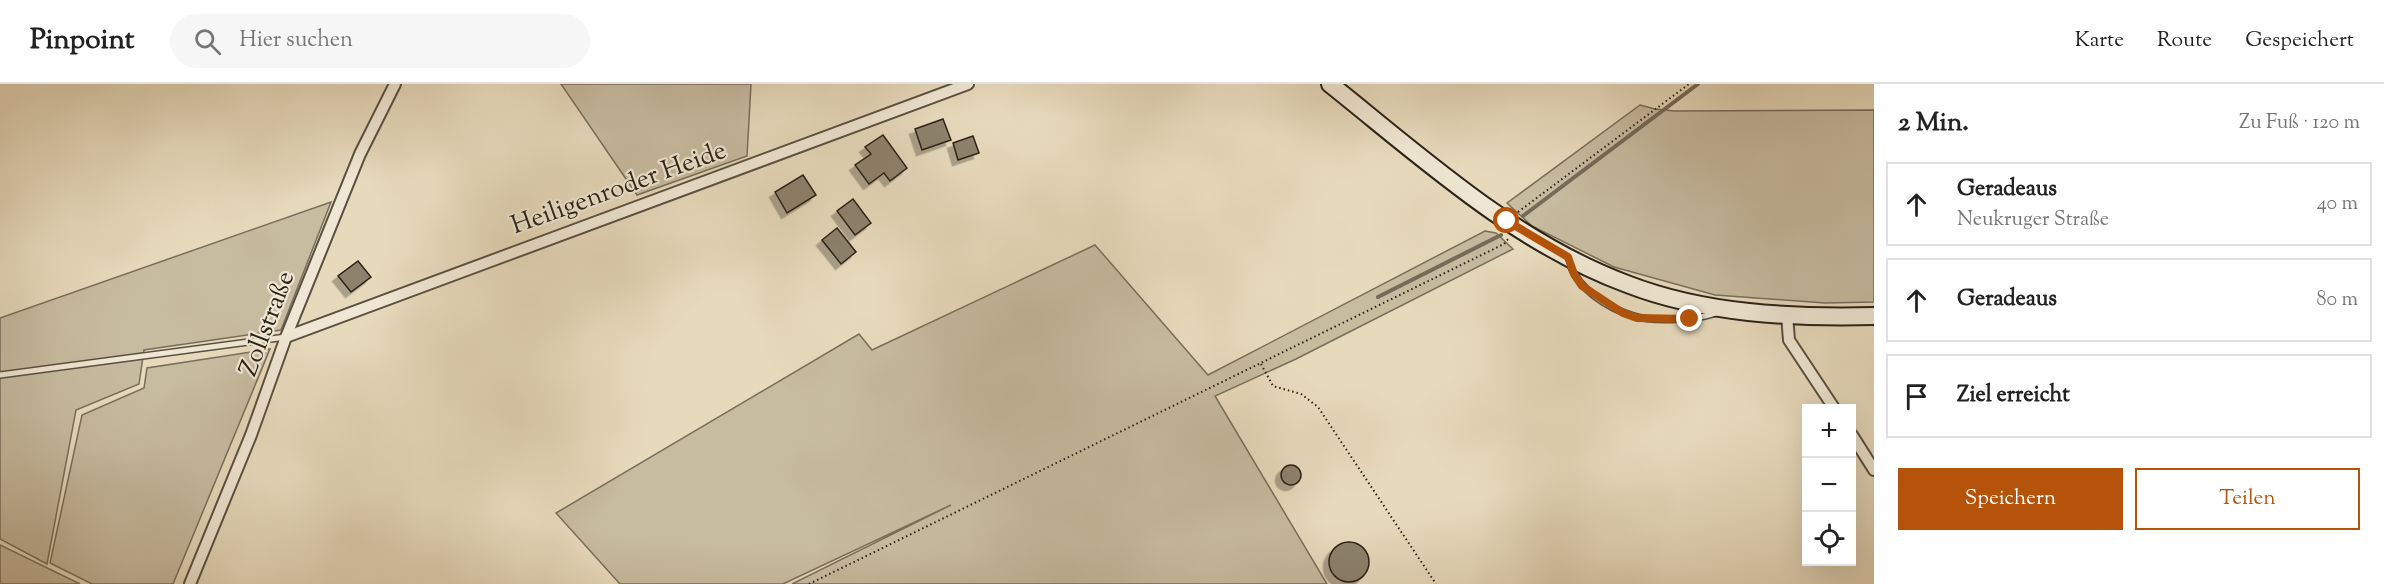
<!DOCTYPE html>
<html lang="de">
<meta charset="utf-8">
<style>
:root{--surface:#fff;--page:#f6f6f6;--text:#222;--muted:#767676;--line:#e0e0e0;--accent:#b45309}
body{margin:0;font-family:"Sorts Mill Goudy",serif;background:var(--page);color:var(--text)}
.controls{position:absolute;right:18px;bottom:18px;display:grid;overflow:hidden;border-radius:0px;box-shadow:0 6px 24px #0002}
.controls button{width:54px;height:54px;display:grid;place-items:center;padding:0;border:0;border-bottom:2px solid var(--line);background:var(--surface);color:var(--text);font:30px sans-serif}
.stop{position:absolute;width:18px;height:18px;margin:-14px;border:4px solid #b45309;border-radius:50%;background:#fff}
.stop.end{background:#b45309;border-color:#fff;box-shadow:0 2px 6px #0008}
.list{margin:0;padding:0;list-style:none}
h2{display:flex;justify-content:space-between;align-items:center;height:78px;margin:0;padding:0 24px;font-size:26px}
h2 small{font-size:20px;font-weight:400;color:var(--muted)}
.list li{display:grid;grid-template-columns:39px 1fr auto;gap:18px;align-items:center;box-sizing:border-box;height:84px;margin:0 12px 12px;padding:0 12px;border:2px solid var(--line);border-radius:0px}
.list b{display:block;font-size:22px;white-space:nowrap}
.list p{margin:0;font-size:20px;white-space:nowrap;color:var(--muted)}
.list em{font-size:20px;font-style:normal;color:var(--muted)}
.actions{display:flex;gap:12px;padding:18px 24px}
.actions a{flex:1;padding:14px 0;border:2px solid var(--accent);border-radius:0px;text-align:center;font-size:21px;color:var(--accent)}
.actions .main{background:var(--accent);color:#fff}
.icon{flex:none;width:33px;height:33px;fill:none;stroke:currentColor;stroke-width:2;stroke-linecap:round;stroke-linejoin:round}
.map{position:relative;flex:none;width:1874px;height:500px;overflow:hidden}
header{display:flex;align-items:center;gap:36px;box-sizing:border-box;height:84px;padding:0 30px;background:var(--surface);border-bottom:2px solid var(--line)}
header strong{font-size:28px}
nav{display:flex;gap:33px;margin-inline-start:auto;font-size:21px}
.search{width:420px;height:54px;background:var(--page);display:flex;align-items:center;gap:15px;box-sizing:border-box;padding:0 21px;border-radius:33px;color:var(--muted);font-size:22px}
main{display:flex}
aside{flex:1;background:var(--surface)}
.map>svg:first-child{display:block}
.green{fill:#c7bba0;stroke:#796e5c;stroke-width:1.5}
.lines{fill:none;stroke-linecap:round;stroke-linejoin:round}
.stream{stroke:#756b59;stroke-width:4}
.building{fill:#8d826d;stroke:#2b2218;stroke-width:1.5;filter:url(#shadow)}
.lane-casing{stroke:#5a5041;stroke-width:8}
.street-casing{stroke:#5a5041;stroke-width:14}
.secondary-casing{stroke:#2b2218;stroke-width:20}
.path{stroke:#2b2218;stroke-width:2;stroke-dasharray:1.5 3;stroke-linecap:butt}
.lane{stroke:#efe7d3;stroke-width:5}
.street{stroke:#efe7d3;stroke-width:10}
.secondary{stroke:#efe7d3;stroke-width:16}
.route{stroke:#b45309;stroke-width:8}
.labels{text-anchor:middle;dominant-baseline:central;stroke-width:4.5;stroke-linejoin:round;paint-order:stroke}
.street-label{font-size:26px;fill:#2b2218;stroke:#efe7d3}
</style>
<header>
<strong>Pinpoint</strong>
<div class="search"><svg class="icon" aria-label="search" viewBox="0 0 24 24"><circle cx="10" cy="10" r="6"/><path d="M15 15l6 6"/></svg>Hier suchen</div>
<nav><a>Karte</a><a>Route</a><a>Gespeichert</a></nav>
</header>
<main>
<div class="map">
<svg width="1874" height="500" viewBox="0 0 1874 500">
<defs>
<filter id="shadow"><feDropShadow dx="-5.5" dy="5.5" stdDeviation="0" flood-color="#0004"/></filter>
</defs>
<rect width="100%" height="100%" fill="#e7dabc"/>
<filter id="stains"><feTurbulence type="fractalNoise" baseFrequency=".00333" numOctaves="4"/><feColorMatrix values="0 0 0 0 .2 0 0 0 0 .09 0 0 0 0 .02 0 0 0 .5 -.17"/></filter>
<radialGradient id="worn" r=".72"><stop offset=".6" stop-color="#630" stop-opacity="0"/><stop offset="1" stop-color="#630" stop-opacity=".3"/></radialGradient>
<g class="green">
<path d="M561,0H751L747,72L637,111Z"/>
<path d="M1640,21L1655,25L1675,27L1874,26V218L1825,219L1715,211L1614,183L1532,142L1507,119Z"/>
<path d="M331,118L281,246L144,266L139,300L76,326L47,480L0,455V234Z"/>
<path d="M1485,147L1496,149L1513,165L1296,275L1215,312L1327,500H792L951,421L783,500H620L556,429L859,250L872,266L1095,161L1208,291Z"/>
<path d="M270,265L173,500H92L50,479L82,331L144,304L147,284Z"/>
<path d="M0,461L80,500H0Z"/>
</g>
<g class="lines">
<g class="stream">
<path d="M1523,132L1698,0"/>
<path d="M1378,213L1501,151"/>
</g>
</g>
<g class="building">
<path d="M943,35L951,56L922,66L915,45Z"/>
<path d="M883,51L907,84L890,97L884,89L869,100L855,81L871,70L865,63Z"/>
<path d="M973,52L979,69L958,76L953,59Z"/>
<path d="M803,91L816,111L787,129L775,108Z"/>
<path d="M853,115L871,139L855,151L837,127Z"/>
<path d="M837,144L856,168L841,180L822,156Z"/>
<path d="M358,177L371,193L351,208L338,192Z"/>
<circle cx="1291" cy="391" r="10"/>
<circle cx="1349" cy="478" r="20"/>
</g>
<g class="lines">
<defs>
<g id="lane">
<path d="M1570,180C1578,205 1609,225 1634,232C1652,238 1700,236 1718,228"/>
<path d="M0,291L286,253"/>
</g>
<g id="street">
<path d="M1787,231L1789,256L1834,324"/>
<path d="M286,253L968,0"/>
<path d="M1852,351L1874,386"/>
<path d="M190,500L251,351L286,253L360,70L395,0"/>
</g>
<path id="secondary" d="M1330,0C1423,74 1514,158 1627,200C1704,230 1792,234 1874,232"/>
</defs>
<use href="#lane" class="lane-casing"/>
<use href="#street" class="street-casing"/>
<use href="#secondary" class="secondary-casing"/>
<g class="path">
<path d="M1518,128L1689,0"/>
<path d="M1261,280L1273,302L1301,310L1318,323L1436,500"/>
<path d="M809,500L1504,160L1508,155"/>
</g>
<use href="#lane" class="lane"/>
<use href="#street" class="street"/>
<use href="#secondary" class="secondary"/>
</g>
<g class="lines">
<path class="route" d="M1507,137L1568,173L1574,190L1582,202L1623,229L1637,234L1690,235"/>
</g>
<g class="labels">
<g class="street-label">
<text transform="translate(619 105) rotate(-20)">Heiligenroder Heide</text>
<text transform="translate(268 240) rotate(-69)">Zollstraße</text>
</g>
</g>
<rect width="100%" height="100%" filter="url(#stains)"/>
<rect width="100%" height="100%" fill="url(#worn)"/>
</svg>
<div class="controls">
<button>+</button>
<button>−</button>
<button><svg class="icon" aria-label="locate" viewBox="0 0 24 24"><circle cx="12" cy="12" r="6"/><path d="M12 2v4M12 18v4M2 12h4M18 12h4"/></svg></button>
</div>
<div class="stop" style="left:1507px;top:137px"></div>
<div class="stop end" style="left:1690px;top:235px"></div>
</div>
<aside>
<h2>2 Min.<small>Zu Fuß · 120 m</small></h2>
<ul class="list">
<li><svg class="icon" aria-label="ahead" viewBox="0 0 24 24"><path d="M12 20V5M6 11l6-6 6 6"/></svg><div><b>Geradeaus</b><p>Neukruger Straße</p></div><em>40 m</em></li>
<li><svg class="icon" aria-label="ahead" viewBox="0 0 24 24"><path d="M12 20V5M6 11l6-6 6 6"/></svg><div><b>Geradeaus</b></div><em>80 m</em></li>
<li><svg class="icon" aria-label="arrive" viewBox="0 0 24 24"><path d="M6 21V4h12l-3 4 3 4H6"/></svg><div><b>Ziel erreicht</b></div></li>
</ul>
<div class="actions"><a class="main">Speichern</a><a>Teilen</a></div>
</aside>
</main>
